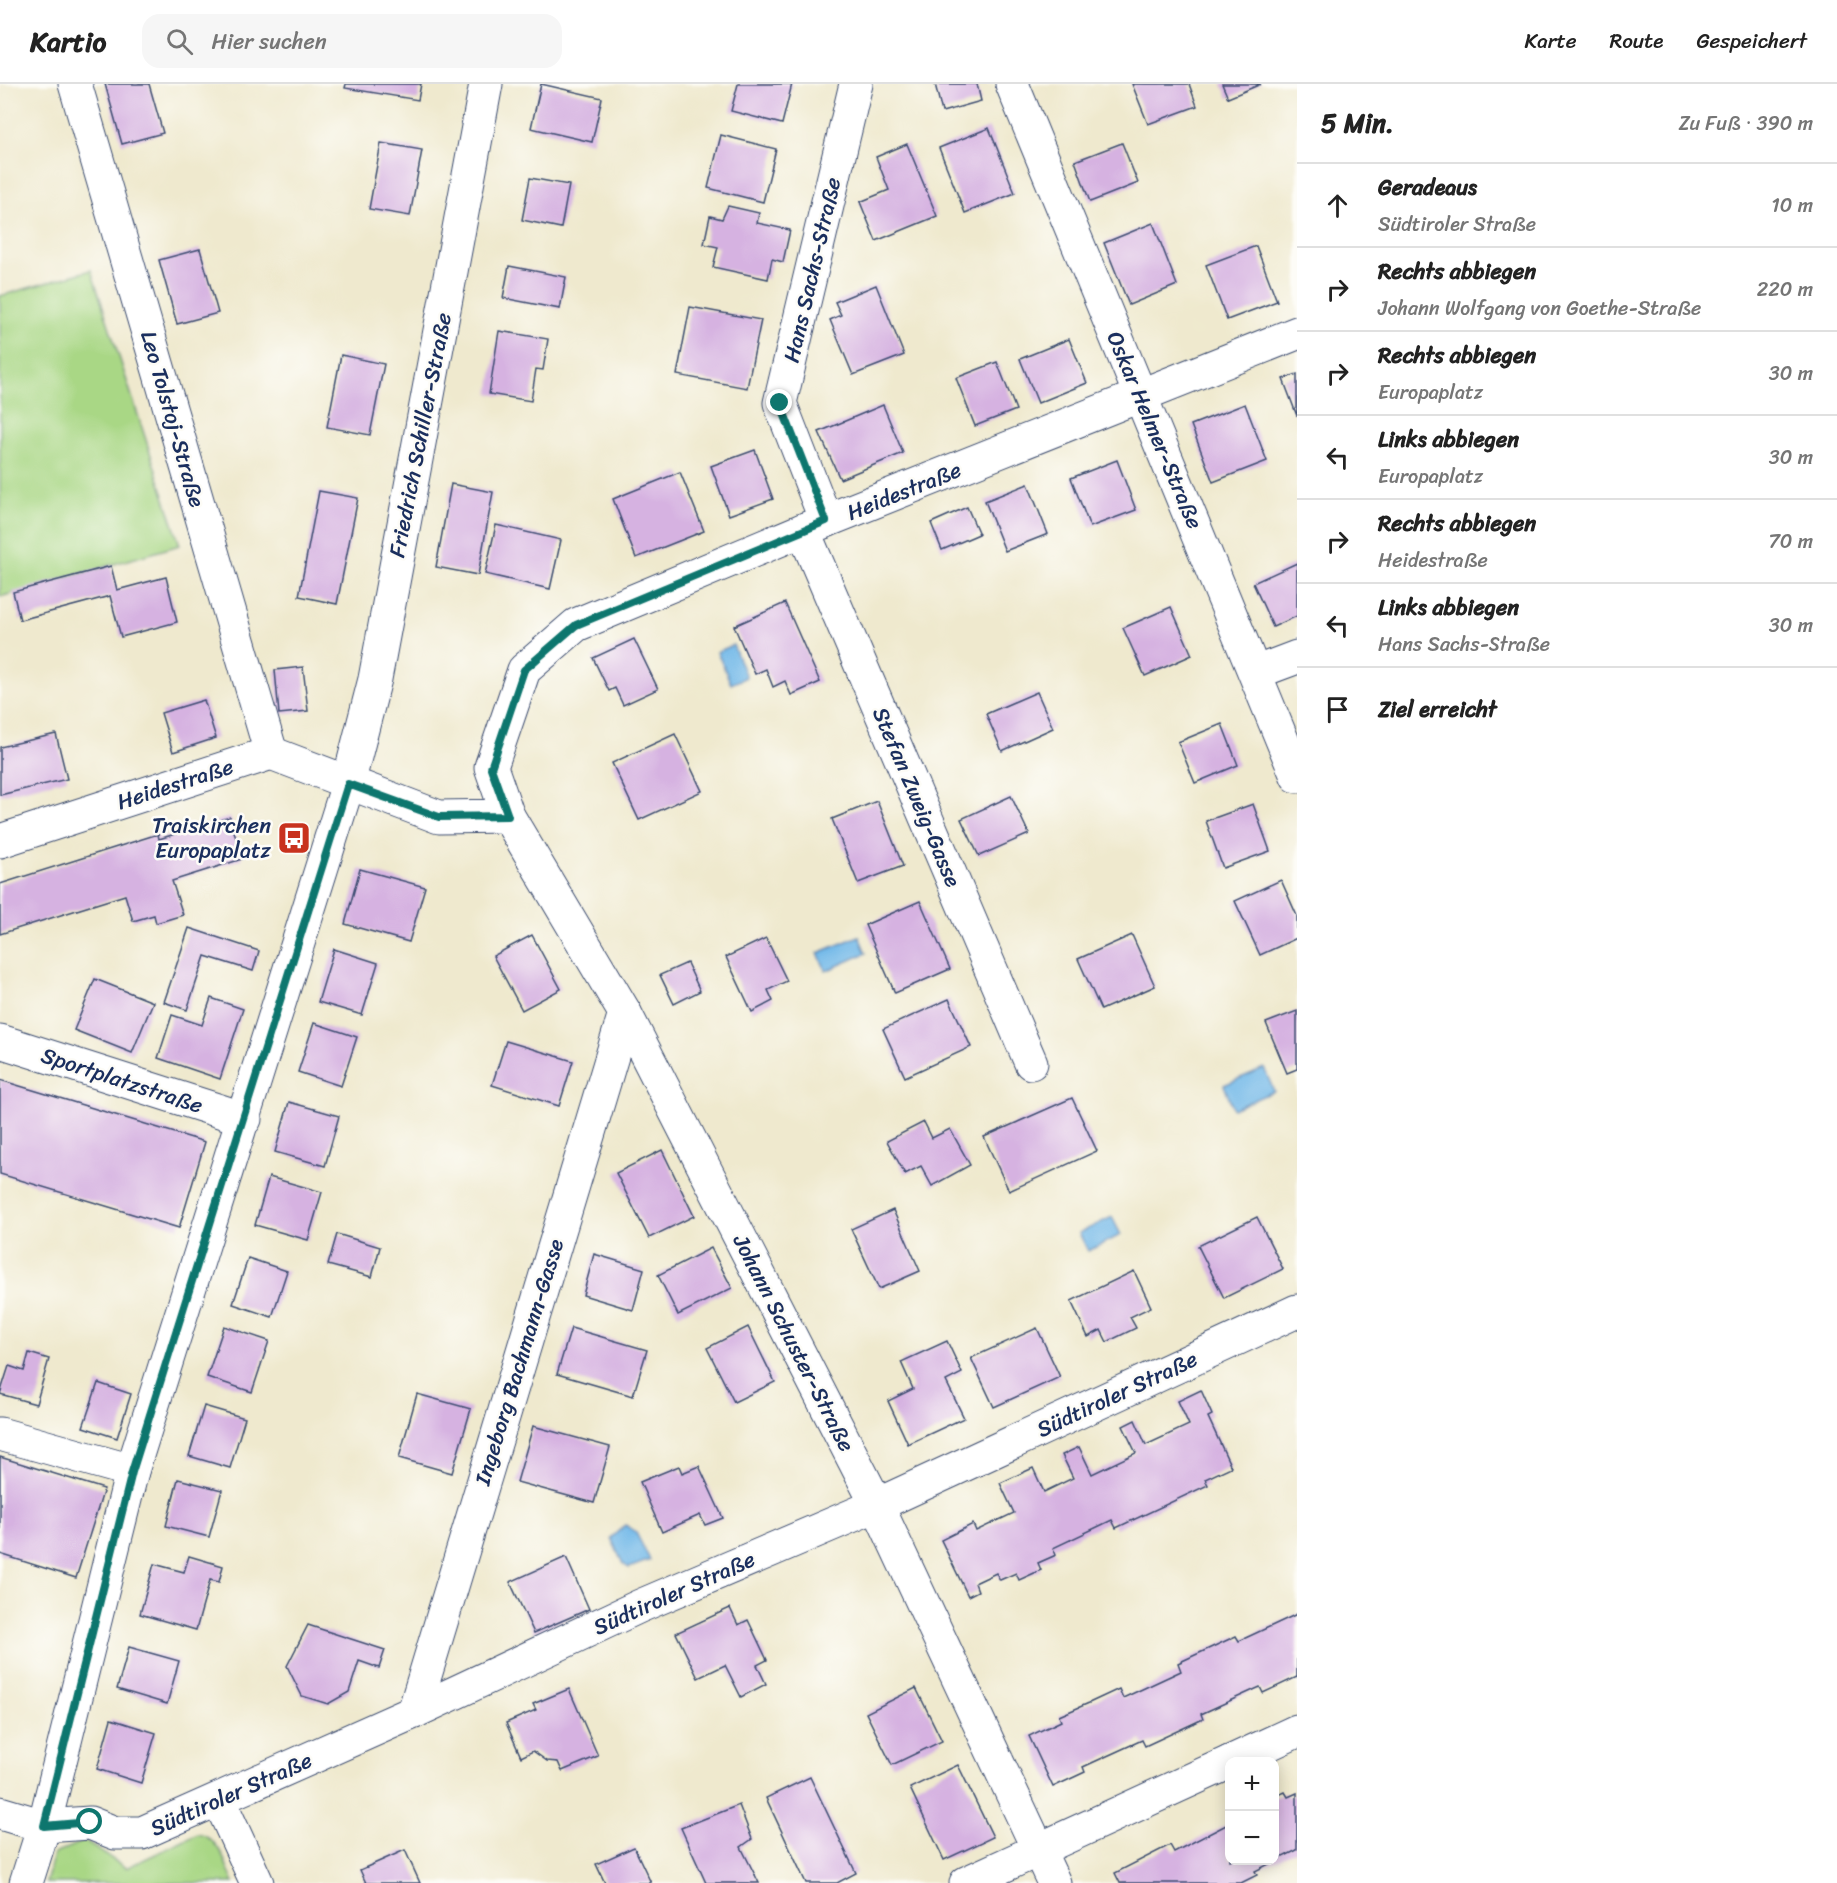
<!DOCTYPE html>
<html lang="de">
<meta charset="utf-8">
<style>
:root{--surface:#fff;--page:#f6f6f6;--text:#222;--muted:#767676;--line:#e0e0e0}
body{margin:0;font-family:Sriracha,sans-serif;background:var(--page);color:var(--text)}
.controls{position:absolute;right:18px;bottom:18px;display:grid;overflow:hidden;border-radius:12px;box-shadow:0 3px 15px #0003}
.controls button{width:54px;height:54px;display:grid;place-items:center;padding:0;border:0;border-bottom:2px solid var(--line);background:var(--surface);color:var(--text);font:30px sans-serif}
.stop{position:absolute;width:18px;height:18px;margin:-14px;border:4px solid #0f766e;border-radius:50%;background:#fff}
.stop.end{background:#0f766e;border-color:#fff;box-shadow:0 2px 6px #0008}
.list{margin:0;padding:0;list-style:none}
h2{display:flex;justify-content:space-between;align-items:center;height:78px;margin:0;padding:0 24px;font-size:26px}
h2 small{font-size:20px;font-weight:400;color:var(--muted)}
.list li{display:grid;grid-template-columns:39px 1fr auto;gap:18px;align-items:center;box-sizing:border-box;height:84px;padding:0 24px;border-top:2px solid var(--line)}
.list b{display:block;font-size:22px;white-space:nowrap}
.list p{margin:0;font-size:20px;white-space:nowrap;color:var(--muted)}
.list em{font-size:20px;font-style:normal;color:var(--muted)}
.icon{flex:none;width:33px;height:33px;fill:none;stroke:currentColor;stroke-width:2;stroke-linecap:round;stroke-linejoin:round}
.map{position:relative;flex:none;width:1297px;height:1799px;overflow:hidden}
header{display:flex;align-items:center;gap:36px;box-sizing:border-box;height:84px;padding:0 30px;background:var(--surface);border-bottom:2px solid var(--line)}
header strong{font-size:28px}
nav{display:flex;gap:33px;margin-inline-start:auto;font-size:21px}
.search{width:420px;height:54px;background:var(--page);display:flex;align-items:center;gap:15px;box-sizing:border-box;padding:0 21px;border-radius:18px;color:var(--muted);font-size:22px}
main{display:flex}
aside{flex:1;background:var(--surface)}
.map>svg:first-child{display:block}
.green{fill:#a9d785;stroke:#628372;stroke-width:1.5}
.water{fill:#71b8e8;stroke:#4674a3;stroke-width:1.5}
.building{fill:#d6b2e1}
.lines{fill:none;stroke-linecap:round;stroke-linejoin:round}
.minor-casing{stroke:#3b4b6f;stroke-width:35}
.minor{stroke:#fff;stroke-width:33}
.route{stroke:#0f766e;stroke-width:8}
.labels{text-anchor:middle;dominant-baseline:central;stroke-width:5;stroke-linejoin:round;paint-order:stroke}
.street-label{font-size:22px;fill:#1b2f5e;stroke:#fdfcf7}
.poi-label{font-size:22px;fill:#1b2f5e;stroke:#fdfcf7;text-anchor:end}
</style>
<header>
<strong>Kartio</strong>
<div class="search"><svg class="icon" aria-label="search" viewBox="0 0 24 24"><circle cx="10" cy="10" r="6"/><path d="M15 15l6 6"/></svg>Hier suchen</div>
<nav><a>Karte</a><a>Route</a><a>Gespeichert</a></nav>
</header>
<main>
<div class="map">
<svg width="1297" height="1799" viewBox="0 0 1297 1799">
<rect width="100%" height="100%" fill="#fdfcf7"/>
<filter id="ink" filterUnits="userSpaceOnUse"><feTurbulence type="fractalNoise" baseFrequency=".0167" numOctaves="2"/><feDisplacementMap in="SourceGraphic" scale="12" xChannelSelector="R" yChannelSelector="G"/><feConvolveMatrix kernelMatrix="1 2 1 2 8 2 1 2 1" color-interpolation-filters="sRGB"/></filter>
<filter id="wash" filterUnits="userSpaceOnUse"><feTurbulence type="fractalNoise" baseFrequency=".008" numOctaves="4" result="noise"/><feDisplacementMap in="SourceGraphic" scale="24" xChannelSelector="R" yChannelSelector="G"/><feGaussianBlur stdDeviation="1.35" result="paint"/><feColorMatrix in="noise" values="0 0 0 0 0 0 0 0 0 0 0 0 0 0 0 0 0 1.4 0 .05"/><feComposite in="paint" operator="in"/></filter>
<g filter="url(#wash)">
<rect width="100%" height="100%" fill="#efe9ce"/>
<g class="green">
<path d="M91,186L180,461L0,513V212Z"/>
<path d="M198,1750C220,1754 225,1780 234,1799H46L54,1770L84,1757L126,1784Z"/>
</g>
<g class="water">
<path d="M733,561L746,593L731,600L717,568Z"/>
<path d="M859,852L866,869L826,887L818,869Z"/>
<path d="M1264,984L1274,1007L1233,1025L1224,1001Z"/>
<path d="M1112,1133L1121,1151L1088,1167L1079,1149Z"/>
<path d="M625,1441L635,1447L650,1476L629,1484L623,1480L611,1454Z"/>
</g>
<g id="blocks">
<g class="building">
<path d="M105,0H149L163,49L122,60Z"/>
<path d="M346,0H421L418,16L345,4Z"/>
<path d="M541,0L602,14L592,58L531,44Z"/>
<path d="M738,0H792L782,40L731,27Z"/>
<path d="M935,0H977L981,17L942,28Z"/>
<path d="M1132,0H1189L1197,22L1148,40Z"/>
<path d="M1222,0H1261L1228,14Z"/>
<path d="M989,44L1015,109L965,129L939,64Z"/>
<path d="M721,51L776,65L763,118L708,104Z"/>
<path d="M381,59L422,66L410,132L369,125Z"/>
<path d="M1122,59L1138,99L1090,118L1075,77Z"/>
<path d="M907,60L937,132L876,157L860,118L889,106L876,73Z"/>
<path d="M530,94L569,101L561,144L522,136Z"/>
<path d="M728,122L759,129L757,139L790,146L783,178L772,175L768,195L713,183L718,163L704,160L710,132L722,135Z"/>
<path d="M1153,139L1177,201L1129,221L1104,159Z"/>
<path d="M1256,162L1277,217L1227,236L1206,181Z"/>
<path d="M200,165L218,229L177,240L159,176Z"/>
<path d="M509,182L566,193L560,225L503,214Z"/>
<path d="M876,201L904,271L853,291L830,236L841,231L835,218Z"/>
<path d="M690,223L761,236L747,304L677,291Z"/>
<path d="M499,247L548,255L543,286L536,285L531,317L489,310Z"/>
<path d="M1069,255L1087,299L1038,319L1020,275Z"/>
<path d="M341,271L384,280L370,351L327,343Z"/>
<path d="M997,278L1016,326L975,342L956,294Z"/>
<path d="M1297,290V332L1283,295Z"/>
<path d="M1245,320L1267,377L1213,398L1191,341Z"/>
<path d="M883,321L903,369L840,395L819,348Z"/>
<path d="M755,366L773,415L729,431L711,382Z"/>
<path d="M1117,376L1136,426L1090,443L1071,394Z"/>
<path d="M680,388L704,447L636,474L613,415Z"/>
<path d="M451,400L493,408L478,491L436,483Z"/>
<path d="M1028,400L1048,450L1005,467L985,417Z"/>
<path d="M319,407L358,414L337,520L299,512Z"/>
<path d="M967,423L979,450L942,466L931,439Z"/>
<path d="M496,441L561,456L550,505L485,490Z"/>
<path d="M1297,479V532L1273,543L1253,499Z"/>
<path d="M111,482L117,506L166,493L177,538L121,553L110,512L20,536L13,508Z"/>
<path d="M785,519L820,598L791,611L785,597L773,603L766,585L755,590L734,542Z"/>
<path d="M1171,523L1192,571L1145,592L1123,544Z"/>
<path d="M634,555L658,605L623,621L615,604L609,607L593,574Z"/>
<path d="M303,583L308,627L279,630L275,586Z"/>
<path d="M1037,608L1053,644L1002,667L986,630Z"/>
<path d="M204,616L216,654L173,668L161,629Z"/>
<path d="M1222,640L1238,681L1195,699L1178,658Z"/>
<path d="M56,650L67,695L0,711V663Z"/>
<path d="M675,650L702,707L639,736L612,679Z"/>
<path d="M1011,712L1029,750L979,772L961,735Z"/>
<path d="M877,717L903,782L858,799L832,735Z"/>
<path d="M1253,720L1270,767L1223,784L1206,737Z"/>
<path d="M230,733L242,775L172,797L183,831L156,839L154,831L133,837L125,811L0,850V800L158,750L159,755Z"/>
<path d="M360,785L425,803L409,858L345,840Z"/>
<path d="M1281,796L1297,832V854L1260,871L1235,817Z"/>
<path d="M920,817L950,885L895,909L865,841Z"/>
<path d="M189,844L259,867L253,887L205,872L187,926L164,918Z"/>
<path d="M532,851L561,905L522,926L493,872Z"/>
<path d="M1132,851L1155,902L1101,926L1078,875Z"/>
<path d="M766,854L787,897L768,906L773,917L752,928L726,873Z"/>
<path d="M334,865L378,879L362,931L318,918Z"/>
<path d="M687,879L700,907L674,920L660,891Z"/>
<path d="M95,895L153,918L132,969L74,946Z"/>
<path d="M211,914L243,925L220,995L158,974L172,931L202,941Z"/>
<path d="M949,915L971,963L905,993L883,945Z"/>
<path d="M1297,927V985L1287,989L1266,939Z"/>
<path d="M314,939L357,953L341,1002L298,988Z"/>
<path d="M506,957L573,977L559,1022L492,1001Z"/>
<path d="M0,996L205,1058L179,1144L0,1090Z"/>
<path d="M1072,1014L1097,1067L1009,1107L984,1053Z"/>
<path d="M289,1018L339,1032L325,1082L275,1068Z"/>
<path d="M924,1038L932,1054L950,1045L970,1081L932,1102L921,1082L905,1090L887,1057Z"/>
<path d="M662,1066L694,1132L649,1154L616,1089Z"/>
<path d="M269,1093L322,1108L308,1156L255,1141Z"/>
<path d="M893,1126L920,1187L879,1205L851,1145Z"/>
<path d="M1257,1133L1283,1185L1224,1214L1198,1162Z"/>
<path d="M337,1150L380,1163L372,1193L328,1181Z"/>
<path d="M711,1164L732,1204L678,1231L658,1191Z"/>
<path d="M594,1170L644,1185L633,1226L583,1211Z"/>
<path d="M248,1174L287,1187L272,1233L233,1220Z"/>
<path d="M1134,1187L1151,1223L1130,1233L1136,1244L1107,1258L1101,1246L1088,1253L1071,1217Z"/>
<path d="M224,1242L269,1257L252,1308L207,1293Z"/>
<path d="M748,1243L775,1298L734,1318L707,1264Z"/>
<path d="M571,1244L647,1266L633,1312L557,1290Z"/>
<path d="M1037,1244L1060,1293L994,1323L971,1274Z"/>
<path d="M947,1257L962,1289L946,1297L964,1334L908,1360L888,1317L913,1305L901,1278Z"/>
<path d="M29,1269L49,1275L36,1320L0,1310L9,1282L24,1287Z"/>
<path d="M98,1299L131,1310L117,1354L83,1343Z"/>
<path d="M1201,1306L1212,1331L1208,1333L1231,1383L1205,1395L1208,1401L1116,1444L1112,1436L1053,1464L1056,1471L1038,1479L1041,1486L1019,1496L1016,1489L1000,1496L996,1489L975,1499L978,1507L968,1512L941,1456L973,1440L976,1447L1014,1429L1000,1399L1033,1384L1044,1408L1073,1394L1062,1371L1079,1363L1092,1390L1136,1369L1123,1342L1135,1336L1146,1361L1189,1341L1178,1317Z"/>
<path d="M417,1310L471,1325L452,1389L399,1374Z"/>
<path d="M204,1322L245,1334L230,1384L189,1372Z"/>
<path d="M533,1342L610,1363L594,1419L517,1398Z"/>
<path d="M0,1373L104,1405L76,1494L0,1470Z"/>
<path d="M679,1382L682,1389L699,1382L723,1434L705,1441L700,1431L662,1448L640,1398Z"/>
<path d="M178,1395L222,1406L209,1453L166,1442Z"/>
<path d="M189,1472L223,1482L219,1498L210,1496L196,1546L140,1530L154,1480L184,1488Z"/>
<path d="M566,1473L589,1525L534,1549L510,1498Z"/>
<path d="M730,1524L738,1541L748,1536L767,1576L757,1581L766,1600L741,1613L725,1581L698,1594L676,1549Z"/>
<path d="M1297,1530V1593L1263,1609L1260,1603L1201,1630L1203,1635L1145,1662L1142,1656L1083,1683L1085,1688L1053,1703L1029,1652L1061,1637L1059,1632L1089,1619L1119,1605L1123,1614L1181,1587L1178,1579L1236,1552L1239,1557Z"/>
<path d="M308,1541L385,1566L379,1584L359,1577L349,1608L328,1620L302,1612L287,1582Z"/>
<path d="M129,1563L179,1577L167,1620L117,1605Z"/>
<path d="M916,1604L942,1657L892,1681L866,1629Z"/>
<path d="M569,1605L598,1672L562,1687L558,1678L547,1677L533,1667L521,1673L506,1639L536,1626L533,1620Z"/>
<path d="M111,1635L156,1649L141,1699L97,1685Z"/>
<path d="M958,1681L993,1753L944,1776L910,1704Z"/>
<path d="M810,1693L856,1789L837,1799H806L766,1714Z"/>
<path d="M1285,1708L1288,1713L1297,1709V1766L1255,1787L1257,1791L1241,1799H1120L1115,1789L1170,1761L1174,1768L1230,1739V1776H1274V1713Z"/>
<path d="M739,1721L752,1755L741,1763L759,1799H706L681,1744Z"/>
<path d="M634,1763L651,1799H605L596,1780Z"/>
<path d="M405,1766L420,1799H366L360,1786Z"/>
</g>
</g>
</g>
<g filter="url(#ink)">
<use href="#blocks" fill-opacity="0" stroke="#3b4b6f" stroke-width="1.5"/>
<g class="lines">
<defs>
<g id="minor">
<path d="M75,0L271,669"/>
<path d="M1012,0L1297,692"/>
<path d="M826,437L780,319L856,0"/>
<path d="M803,446L1031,979"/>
<path d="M1257,588L1297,573"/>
<path d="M508,732L625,929L877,1421L1054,1799"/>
<path d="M0,757L271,669L439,733L508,732L491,683L524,586L576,541L803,446L1297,249"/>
<path d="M0,957L245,1035"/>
<path d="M0,1350L132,1387"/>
<path d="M414,1628L625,929"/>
<path d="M1230,1678L1297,1647"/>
<path d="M219,1716L257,1799"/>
<path d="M0,1729L44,1742L90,1739L115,1749H142L414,1628L640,1522L877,1421L1297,1227"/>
<path d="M26,1799L44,1742L132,1387L348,700L375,595L486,0"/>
<path d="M966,1799L1230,1678"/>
</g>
</defs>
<use href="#minor" class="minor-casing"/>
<use href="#minor" class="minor"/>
</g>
</g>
<g class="lines" filter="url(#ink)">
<path class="route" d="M90,1738L44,1742L132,1388L348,700L439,733L508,732L491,684L524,586L576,541L826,437L780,319"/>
</g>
<defs>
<symbol id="bus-square" viewBox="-11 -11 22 22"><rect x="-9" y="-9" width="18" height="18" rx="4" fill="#c8321e" stroke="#fdfcf7"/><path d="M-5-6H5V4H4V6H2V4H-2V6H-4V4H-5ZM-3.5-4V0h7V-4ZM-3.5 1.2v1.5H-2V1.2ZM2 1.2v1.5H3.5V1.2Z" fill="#fff"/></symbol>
</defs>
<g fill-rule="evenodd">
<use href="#bus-square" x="275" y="735" width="38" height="38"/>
</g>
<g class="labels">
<g class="street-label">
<text transform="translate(812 186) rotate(-77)">Hans Sachs-Straße</text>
<text transform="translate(173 335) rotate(74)">Leo Tolstoj-Straße</text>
<text transform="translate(1155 346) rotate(67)">Oskar Helmer-Straße</text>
<text transform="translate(420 351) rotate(-79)">Friedrich Schiller-Straße</text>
<text transform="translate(904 407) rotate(-22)">Heidestraße</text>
<text transform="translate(175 700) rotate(-18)">Heidestraße</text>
<text transform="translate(917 713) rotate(67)">Stefan Zweig-Gasse</text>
<text transform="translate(122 996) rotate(18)">Sportplatzstraße</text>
<text transform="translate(794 1259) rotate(63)">Johann Schuster-Straße</text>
<text transform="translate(519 1278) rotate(-73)">Ingeborg Bachmann-Gasse</text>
<text transform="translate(1117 1310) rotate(-25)">Südtiroler Straße</text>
<text transform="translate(674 1509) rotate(-24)">Südtiroler Straße</text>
<text transform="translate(231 1710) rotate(-24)">Südtiroler Straße</text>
</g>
<g class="poi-label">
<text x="271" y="741">Traiskirchen<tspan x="271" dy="25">Europaplatz</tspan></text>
</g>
</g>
</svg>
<div class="controls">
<button>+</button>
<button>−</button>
</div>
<div class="stop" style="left:90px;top:1738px"></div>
<div class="stop end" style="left:780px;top:319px"></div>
</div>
<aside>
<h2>5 Min.<small>Zu Fuß · 390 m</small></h2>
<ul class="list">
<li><svg class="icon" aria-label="ahead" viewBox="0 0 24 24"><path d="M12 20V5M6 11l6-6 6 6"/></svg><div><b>Geradeaus</b><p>Südtiroler Straße</p></div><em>10 m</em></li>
<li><svg class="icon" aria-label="right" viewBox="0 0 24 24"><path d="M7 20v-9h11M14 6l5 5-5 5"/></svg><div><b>Rechts abbiegen</b><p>Johann Wolfgang von Goethe-Straße</p></div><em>220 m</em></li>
<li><svg class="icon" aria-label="right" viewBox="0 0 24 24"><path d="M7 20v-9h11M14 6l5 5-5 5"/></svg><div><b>Rechts abbiegen</b><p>Europaplatz</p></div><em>30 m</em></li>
<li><svg class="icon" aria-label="left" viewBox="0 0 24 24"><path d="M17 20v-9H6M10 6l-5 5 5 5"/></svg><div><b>Links abbiegen</b><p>Europaplatz</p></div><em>30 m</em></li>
<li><svg class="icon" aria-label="right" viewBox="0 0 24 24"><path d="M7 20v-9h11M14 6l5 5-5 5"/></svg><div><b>Rechts abbiegen</b><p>Heidestraße</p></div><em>70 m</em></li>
<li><svg class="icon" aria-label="left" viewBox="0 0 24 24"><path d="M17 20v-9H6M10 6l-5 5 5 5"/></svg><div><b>Links abbiegen</b><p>Hans Sachs-Straße</p></div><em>30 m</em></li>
<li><svg class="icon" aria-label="arrive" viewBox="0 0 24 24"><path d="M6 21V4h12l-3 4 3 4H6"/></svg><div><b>Ziel erreicht</b></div></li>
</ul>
</aside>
</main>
